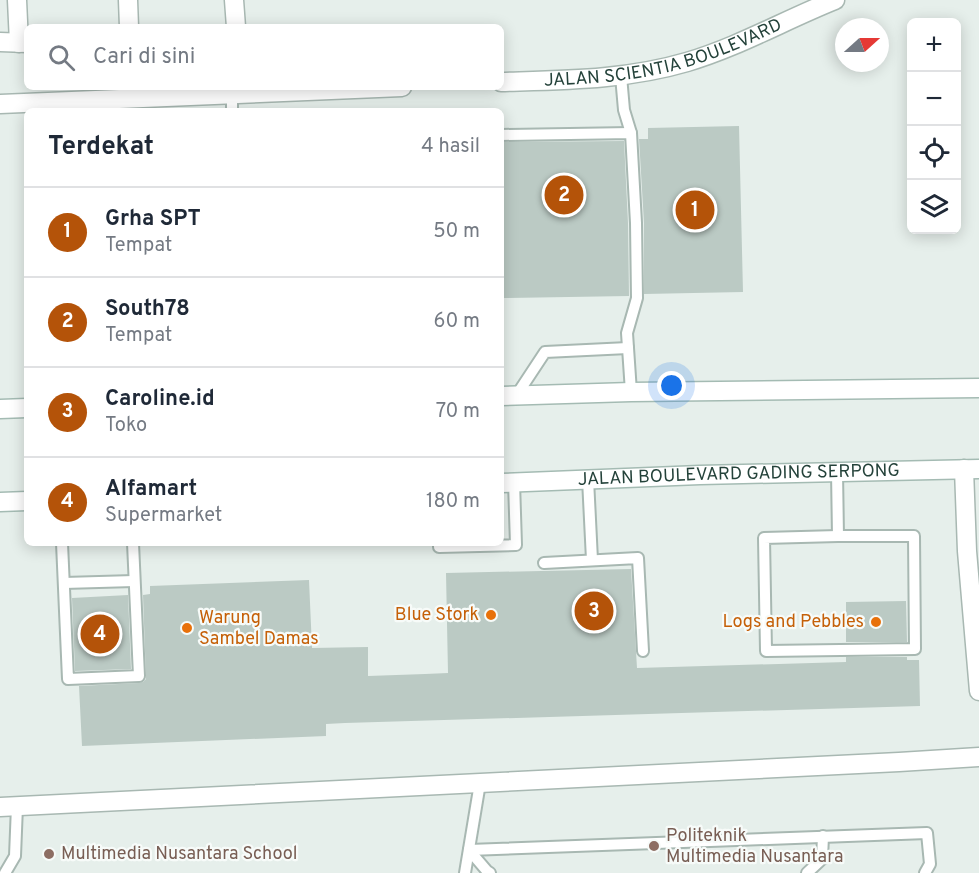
<!DOCTYPE html>
<html lang="id">
<meta charset="utf-8">
<style>
:root{--surface:#fff;--page:#f6f6f7;--text:#1f2937;--muted:#747a83;--line:#e0e1e3;--accent:#b45309}
body{margin:0;font-family:Overpass,sans-serif;background:var(--page);color:var(--text)}
.controls{position:absolute;right:18px;top:18px;display:grid;overflow:hidden;border-radius:9px;box-shadow:0 3px 15px #0003}
.controls button{width:54px;height:54px;display:grid;place-items:center;padding:0;border:0;border-bottom:2px solid var(--line);background:var(--surface);color:var(--text);font:30px sans-serif}
.compass{position:absolute;left:835px;top:18px;width:54px;height:54px;border-radius:50%;background:var(--surface);box-shadow:0 3px 15px #0003;rotate:69deg}
.you{position:absolute;left:672px;top:386px;width:21px;height:21px;margin:-15px;border:4px solid #fff;border-radius:50%;background:#1a73e8;box-shadow:0 0 0 9px #1a73e833}
.badge{display:grid;place-items:center;width:39px;height:39px;border-radius:50%;background:var(--accent);color:#fff;font-size:20px;font-weight:700}
.pin{position:absolute;translate:-50% -50%;border:3px solid #fff;box-shadow:0 2px 6px #0006}
.list{margin:0;padding:0;list-style:none}
h2{display:flex;justify-content:space-between;align-items:center;height:78px;margin:0;padding:0 24px;font-size:26px}
h2 small{font-size:20px;font-weight:400;color:var(--muted)}
.list li{display:grid;grid-template-columns:39px 1fr auto;gap:18px;align-items:center;box-sizing:border-box;height:90px;padding:0 24px;border-top:2px solid var(--line)}
.list b{display:block;font-size:22px;white-space:nowrap}
.list p{margin:0;font-size:20px;white-space:nowrap;color:var(--muted)}
.list em{font-size:20px;font-style:normal;color:var(--muted)}
.icon{flex:none;width:33px;height:33px;fill:none;stroke:currentColor;stroke-width:2;stroke-linecap:round;stroke-linejoin:round}
.map{position:relative;flex:none;width:979px;height:873px;overflow:hidden}
.search{position:absolute;background:var(--surface);box-shadow:0 3px 15px #0003;left:24px;top:24px;width:480px;height:66px;display:flex;align-items:center;gap:15px;box-sizing:border-box;padding:0 21px;border-radius:9px;color:var(--muted);font-size:22px}
.panel{position:absolute;background:var(--surface);box-shadow:0 3px 15px #0003;left:24px;top:108px;width:480px;height:438px;border-radius:9px}
.map>svg:first-child{display:block}
.building{fill:#bbcac4}
.lines{fill:none;stroke-linecap:round;stroke-linejoin:round}
.lane-casing{stroke:#a8b8b2;stroke-width:14}
.street-casing{stroke:#a8b8b2;stroke-width:21}
.secondary-casing{stroke:#a4bbb3;stroke-width:21}
.lane{stroke:#fff;stroke-width:10}
.street{stroke:#fff;stroke-width:18}
.secondary{stroke:#fff;stroke-width:18}
.food-dot{fill:#e8710a;stroke:#f7fbf9;stroke-width:2}
.education-dot{fill:#8d6e63;stroke:#f7fbf9;stroke-width:2}
.labels{text-anchor:middle;dominant-baseline:central;stroke-width:4.5;stroke-linejoin:round;paint-order:stroke}
.street-label{font-size:18px;fill:#24423a;stroke:#f7fbf9}
.food-label{font-size:18px;fill:#c56008;stroke:#f7fbf9;text-anchor:end}
.education-label{font-size:18px;fill:#785e54;stroke:#f7fbf9;text-anchor:start}
</style>
<div class="map">
<svg width="979" height="873" viewBox="0 0 979 873">
<rect width="100%" height="100%" fill="#e6efeb"/>
<g class="building">
<path d="M739,126L743,292L644,294V223L639,139H648V128Z"/>
<path d="M624,141L628,223L629,296L504,298L502,248H501V142Z"/>
<path d="M631,569L637,668L846,662V657H907V660H919L920,706L345,723L326,724V736L82,746L79,686L139,683L143,682L146,679L143,595L150,594V586L309,580L312,648L368,647V676L425,674L448,673L446,573Z"/>
<path d="M128,595L131,669L75,671L72,598Z"/>
<path d="M906,601L907,642H846V602Z"/>
</g>
<g class="lines">
<defs>
<g id="lane">
<path d="M621,76L624,110L631,133"/>
<path d="M232,95V111"/>
<path d="M501,135L631,133L636,223L637,298L627,333L631,392"/>
<path d="M516,396L545,352L628,348"/>
<path d="M837,472L838,536"/>
<path d="M588,479L592,560"/>
<path d="M838,536H914L915,649L766,651L764,538Z"/>
<path d="M62,543L68,679L139,676L133,543"/>
<path d="M439,543V547L516,545L514,482"/>
<path d="M544,563L638,558L643,651"/>
<path d="M64,583L134,581"/>
<path d="M469,850L927,833L930,864L925,873"/>
<path d="M469,850L487,871L490,873"/>
<path d="M5,873L15,856L17,806"/>
<path d="M465,873L480,783"/>
<path d="M807,873L822,859L823,836"/>
</g>
<g id="street">
<path d="M17,0L19,43"/>
<path d="M128,0L129,27"/>
<path d="M234,0L236,27"/>
<path d="M0,42L27,43"/>
<path id="s1" d="M501,82C564,80 626,80 687,62C738,47 785,20 835,0"/>
<path d="M0,104L402,87"/>
<path d="M964,469L967,551L979,691"/>
<path d="M0,807L899,762L979,757"/>
</g>
<g id="secondary">
<path d="M501,396L631,392L979,388"/>
<path d="M0,409L27,408"/>
<path id="s2" d="M501,483L700,475L979,469"/>
<path d="M0,502L27,501"/>
</g>
</defs>
<use href="#lane" class="lane-casing"/>
<use href="#street" class="street-casing"/>
<use href="#secondary" class="secondary-casing"/>
<use href="#lane" class="lane"/>
<use href="#street" class="street"/>
<use href="#secondary" class="secondary"/>
</g>
<g class="food-dot">
<circle cx="491" cy="615" r="6"/>
<circle cx="876" cy="622" r="6"/>
<circle cx="187" cy="628" r="6"/>
</g>
<g class="education-dot">
<circle cx="654" cy="846" r="6"/>
<circle cx="49" cy="854" r="6"/>
</g>
<g class="labels">
<g class="street-label">
<text stroke="none"><textPath href="#s1" startOffset="166">JALAN SCIENTIA BOULEVARD</textPath></text>
<text stroke="none"><textPath href="#s2" startOffset="238">JALAN BOULEVARD GADING SERPONG</textPath></text>
</g>
<g class="food-label">
<text x="479" y="615">Blue Stork</text>
<text x="199" y="618" text-anchor="start">Warung<tspan x="199" dy="21">Sambel Damas</tspan></text>
<text x="864" y="622">Logs and Pebbles</text>
</g>
<g class="education-label">
<text x="666" y="836">Politeknik<tspan x="666" dy="21">Multimedia Nusantara</tspan></text>
<text x="61" y="854">Multimedia Nusantara School</text>
</g>
</g>
</svg>
<div class="controls">
<button>+</button>
<button>−</button>
<button><svg class="icon" aria-label="locate" viewBox="0 0 24 24"><circle cx="12" cy="12" r="6"/><path d="M12 2v4M12 18v4M2 12h4M18 12h4"/></svg></button>
<button><svg class="icon" aria-label="layers" viewBox="0 0 24 24"><path d="M12 4l9 5-9 5-9-5zM3 14l9 5 9-5"/></svg></button>
</div>
<svg class="compass" viewBox="-18 -18 36 36"><path d="M0-13l5 13h-10z" fill="#e53935"/><path d="M0 13l5-13h-10z" fill="#747a83"/></svg>
<div class="you"></div>
<div class="pin badge" style="left:695px;top:210px">1</div>
<div class="pin badge" style="left:564px;top:195px">2</div>
<div class="pin badge" style="left:594px;top:611px">3</div>
<div class="pin badge" style="left:100px;top:634px">4</div>
<div class="search"><svg class="icon" aria-label="search" viewBox="0 0 24 24"><circle cx="10" cy="10" r="6"/><path d="M15 15l6 6"/></svg>Cari di sini</div>
<section class="panel">
<h2>Terdekat<small>4 hasil</small></h2>
<ul class="list">
<li><span class="badge">1</span><div><b>Grha SPT</b><p>Tempat</p></div><em>50 m</em></li>
<li><span class="badge">2</span><div><b>South78</b><p>Tempat</p></div><em>60 m</em></li>
<li><span class="badge">3</span><div><b>Caroline.id</b><p>Toko</p></div><em>70 m</em></li>
<li><span class="badge">4</span><div><b>Alfamart</b><p>Supermarket</p></div><em>180 m</em></li>
</ul>
</section>
</div>
